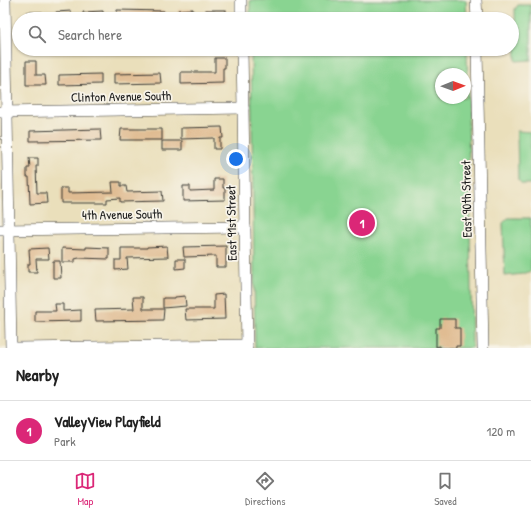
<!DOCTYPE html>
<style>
:root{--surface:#fff;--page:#f2f2f2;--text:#222;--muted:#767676;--line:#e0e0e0;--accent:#db2777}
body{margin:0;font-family:"Patrick Hand",sans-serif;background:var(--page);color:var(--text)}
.compass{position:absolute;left:435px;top:68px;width:36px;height:36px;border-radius:50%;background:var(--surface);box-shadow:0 1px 3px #0004;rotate:89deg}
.you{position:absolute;left:236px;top:159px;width:14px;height:14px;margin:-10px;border:3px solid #fff;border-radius:50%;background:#1a73e8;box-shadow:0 0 0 6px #1a73e833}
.badge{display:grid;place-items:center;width:26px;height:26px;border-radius:50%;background:var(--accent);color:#fff;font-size:13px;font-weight:700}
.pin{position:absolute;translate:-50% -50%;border:2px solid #fff;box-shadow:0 1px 4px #0006}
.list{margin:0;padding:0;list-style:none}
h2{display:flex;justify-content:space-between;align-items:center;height:52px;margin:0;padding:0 16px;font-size:17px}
h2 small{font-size:13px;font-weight:400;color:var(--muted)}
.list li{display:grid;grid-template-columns:26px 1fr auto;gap:12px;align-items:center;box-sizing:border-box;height:60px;padding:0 16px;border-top:1px solid var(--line)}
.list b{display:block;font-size:15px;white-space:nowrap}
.list p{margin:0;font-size:13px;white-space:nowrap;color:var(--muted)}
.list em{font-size:13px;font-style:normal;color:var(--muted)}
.icon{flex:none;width:22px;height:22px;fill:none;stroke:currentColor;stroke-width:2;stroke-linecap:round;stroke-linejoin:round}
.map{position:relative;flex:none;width:531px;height:348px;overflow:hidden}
.search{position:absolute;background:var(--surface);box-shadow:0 1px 3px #0004;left:12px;right:12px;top:12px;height:44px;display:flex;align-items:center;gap:10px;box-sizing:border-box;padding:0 14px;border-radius:22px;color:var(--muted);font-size:15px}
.sheet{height:112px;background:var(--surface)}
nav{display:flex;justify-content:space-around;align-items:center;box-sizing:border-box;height:56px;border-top:1px solid var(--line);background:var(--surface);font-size:11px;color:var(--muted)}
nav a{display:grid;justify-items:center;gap:2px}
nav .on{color:var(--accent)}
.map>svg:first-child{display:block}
.green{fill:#89d491;stroke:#527856;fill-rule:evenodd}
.building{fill:#e0bc92}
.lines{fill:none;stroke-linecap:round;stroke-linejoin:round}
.minor-casing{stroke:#3b3934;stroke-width:12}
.minor{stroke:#fff;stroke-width:11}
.labels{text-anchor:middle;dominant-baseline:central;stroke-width:3.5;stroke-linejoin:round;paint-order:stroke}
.street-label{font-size:13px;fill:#1c1c1c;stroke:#f7f3e8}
</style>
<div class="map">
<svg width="531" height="348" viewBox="0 0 531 348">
<rect width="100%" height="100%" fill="#f7f3e8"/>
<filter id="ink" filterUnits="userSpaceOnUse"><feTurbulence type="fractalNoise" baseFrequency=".025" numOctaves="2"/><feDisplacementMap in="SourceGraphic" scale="8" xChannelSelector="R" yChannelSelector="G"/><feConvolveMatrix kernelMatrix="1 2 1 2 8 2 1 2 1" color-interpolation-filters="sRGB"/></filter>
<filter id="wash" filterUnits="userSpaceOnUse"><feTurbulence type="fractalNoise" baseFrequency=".012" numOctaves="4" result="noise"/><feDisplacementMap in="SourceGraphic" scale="16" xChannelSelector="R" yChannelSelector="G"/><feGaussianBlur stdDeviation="0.9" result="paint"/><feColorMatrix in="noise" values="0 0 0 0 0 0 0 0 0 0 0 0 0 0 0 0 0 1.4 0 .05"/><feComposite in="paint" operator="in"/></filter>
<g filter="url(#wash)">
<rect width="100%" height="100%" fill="#eadfbb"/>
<g class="green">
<path d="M250,0H466L467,19H250Z"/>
<path d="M518,5H531V60L516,61L515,9Z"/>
<path d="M251,49H467L472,348H255ZM441,74H465V98H441Z"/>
<path d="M517,131L531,132V184H522L518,180Z"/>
<path d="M508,218H531V271L523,274L505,276L503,223Z"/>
</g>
<g id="blocks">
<g class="building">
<path d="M193,9V19H179L178,10Z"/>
<path d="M117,10L164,11V19H117Z"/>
<rect x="206" y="10" width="20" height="9"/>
<path d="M71,11V19H56V12Z"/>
<path d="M103,11V19H84L83,12Z"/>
<rect x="27" y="12" width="15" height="7"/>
<path d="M215,58H225V68H223V83L181,84V72H215Z"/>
<path d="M26,61H36V75H45L46,85H26Z"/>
<path d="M160,73L161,83L114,84V74Z"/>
<path d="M101,74V84L59,85V75Z"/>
<path d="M222,127L223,138H220V149H214V138L181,139V128Z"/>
<path d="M100,129L101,140L30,141V131Z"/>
<path d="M121,129H162V140H120Z"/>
<rect x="162" y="141" width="20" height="9"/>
<path d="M29,158H38V166H36L37,193H46L47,203L30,204L29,177H27V168H30Z"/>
<path d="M214,179H223V188H225V200L183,201V186H190V191L214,190Z"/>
<path d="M112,182H121V186H126L127,192L162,191L163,201L120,202V198L107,199V203H61V188H68V193L113,192Z"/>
<path d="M167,246L168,257L127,258L128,269L115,270V260H121V248H147V247Z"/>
<path d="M226,246V267H216V256L184,257L183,247Z"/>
<path d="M86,247L109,248V259L79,258L75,259V262H62V248L86,249Z"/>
<path d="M48,248L49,259H36L37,272H28V264H30L29,249Z"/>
<path d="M176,259H185V268L176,269Z"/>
<path d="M53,261H60L61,278H53Z"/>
<path d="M224,294L225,319L186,320L185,309H214V295Z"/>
<path d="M185,296L186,306L163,308V298H175V297Z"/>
<path d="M133,297H143V309H164L163,320L96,321L95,310L134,309Z"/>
<path d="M55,304H63V311L81,310V321L35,322V311H56Z"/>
<path d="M440,319H455V328H460V346H456V348H440V346L436,347V328H440Z"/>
</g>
</g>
</g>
<g filter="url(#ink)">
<use href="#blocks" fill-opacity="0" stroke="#3b3934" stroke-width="1"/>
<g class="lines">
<defs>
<g id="minor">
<path d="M5,0L11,348"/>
<path d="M241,0V19"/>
<path d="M476,0L477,19"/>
<path d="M242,49L247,348"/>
<path d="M477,49L483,348"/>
<path d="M0,112L243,108"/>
<path d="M0,230L245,227"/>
<path d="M17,348L247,345"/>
</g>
</defs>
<use href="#minor" class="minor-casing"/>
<use href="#minor" class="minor"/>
</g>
</g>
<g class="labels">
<g class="street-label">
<text transform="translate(121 96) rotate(-1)">Clinton Avenue South</text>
<text transform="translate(466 199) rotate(-91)">East 90th Street</text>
<text transform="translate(122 214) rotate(-1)">4th Avenue South</text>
<text transform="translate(231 223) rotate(-91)">East 91st Street</text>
</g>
</g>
</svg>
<svg class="compass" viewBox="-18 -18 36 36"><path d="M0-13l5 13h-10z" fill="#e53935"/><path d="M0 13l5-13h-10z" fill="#767676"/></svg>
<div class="you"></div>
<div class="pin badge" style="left:362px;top:223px">1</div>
<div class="search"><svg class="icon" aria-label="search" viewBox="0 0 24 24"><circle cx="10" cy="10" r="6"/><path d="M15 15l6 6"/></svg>Search here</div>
</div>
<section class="sheet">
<h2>Nearby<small></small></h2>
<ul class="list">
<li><span class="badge">1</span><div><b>ValleyView Playfield</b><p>Park</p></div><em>120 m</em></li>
</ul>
</section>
<nav>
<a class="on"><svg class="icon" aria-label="map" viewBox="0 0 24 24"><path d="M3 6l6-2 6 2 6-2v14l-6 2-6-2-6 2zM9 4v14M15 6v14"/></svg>Map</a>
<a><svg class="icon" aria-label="directions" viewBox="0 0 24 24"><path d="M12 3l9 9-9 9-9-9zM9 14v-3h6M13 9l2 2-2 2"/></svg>Directions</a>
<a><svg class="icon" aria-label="saved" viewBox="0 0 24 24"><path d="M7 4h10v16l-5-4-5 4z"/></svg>Saved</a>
</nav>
